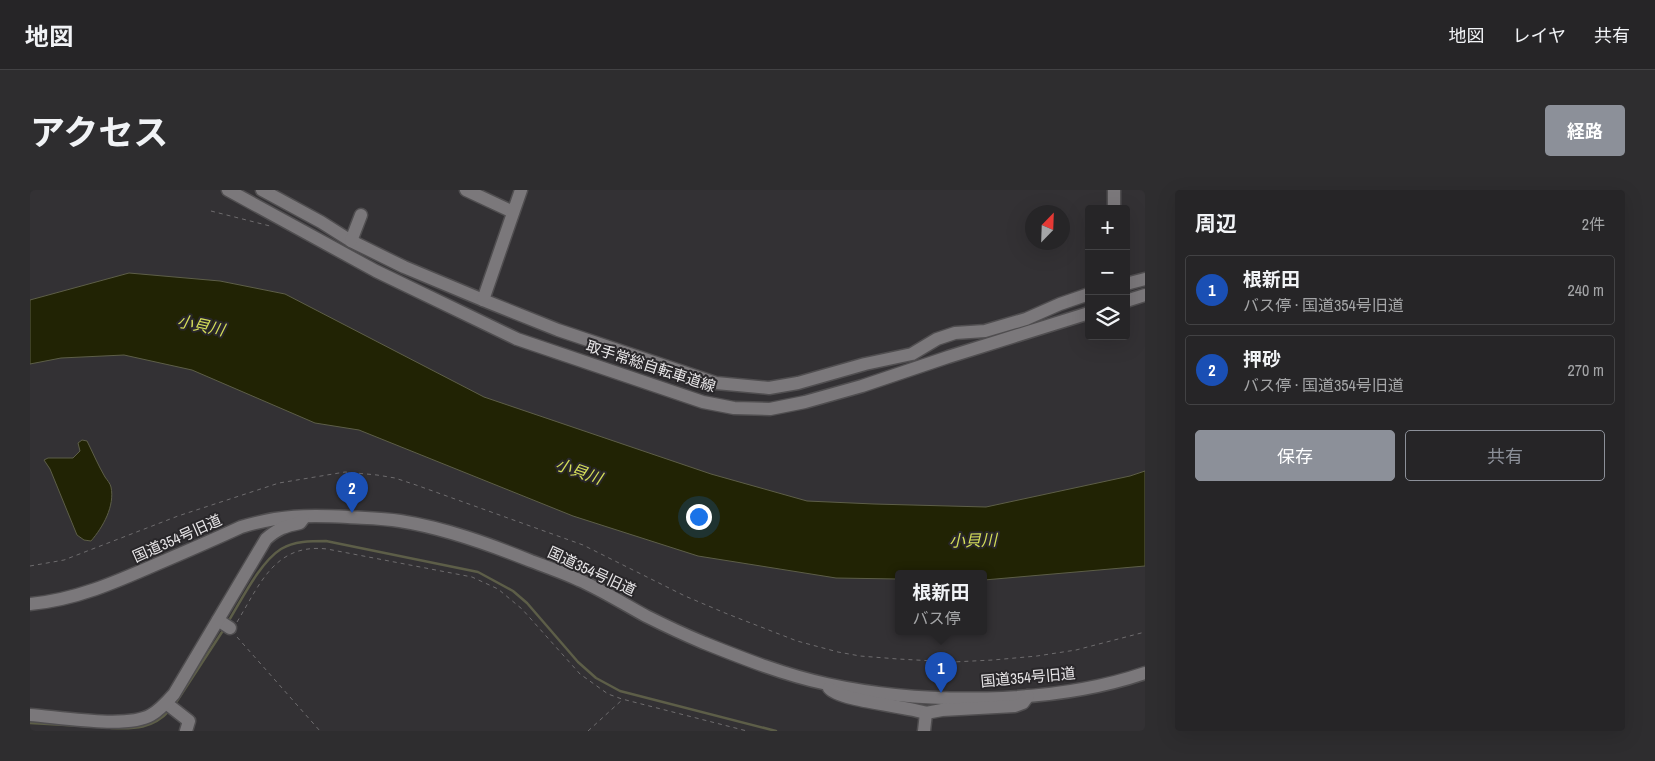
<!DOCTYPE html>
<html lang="ja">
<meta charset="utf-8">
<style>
:root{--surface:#262527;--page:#2e2d2f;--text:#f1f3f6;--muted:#a4a5a7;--line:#424244;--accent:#8c9099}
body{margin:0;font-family:"Archivo Narrow","Noto Sans JP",sans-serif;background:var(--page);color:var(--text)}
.controls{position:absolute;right:15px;top:15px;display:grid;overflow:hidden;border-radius:5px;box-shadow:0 5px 20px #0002}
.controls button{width:45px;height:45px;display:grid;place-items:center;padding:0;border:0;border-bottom:1px solid var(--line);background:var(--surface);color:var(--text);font:25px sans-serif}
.compass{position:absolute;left:995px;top:15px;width:45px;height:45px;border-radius:50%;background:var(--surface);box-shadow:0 5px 20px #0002;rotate:23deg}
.you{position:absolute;left:668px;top:326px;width:18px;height:18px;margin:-12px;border:4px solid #fff;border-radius:50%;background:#1a73e8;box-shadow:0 0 0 8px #1a73e833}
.badge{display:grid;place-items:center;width:32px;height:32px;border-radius:50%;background:var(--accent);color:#fff;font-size:16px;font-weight:700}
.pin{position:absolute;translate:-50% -41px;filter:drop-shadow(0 1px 2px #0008)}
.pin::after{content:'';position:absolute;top:26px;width:18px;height:15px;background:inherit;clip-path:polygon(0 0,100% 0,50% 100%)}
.popup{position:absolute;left:865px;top:380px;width:92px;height:65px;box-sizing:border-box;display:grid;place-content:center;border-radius:5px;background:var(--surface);filter:drop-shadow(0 1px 4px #0005);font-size:16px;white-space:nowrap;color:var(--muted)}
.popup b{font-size:19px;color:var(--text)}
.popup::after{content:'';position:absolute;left:50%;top:100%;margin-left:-10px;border:10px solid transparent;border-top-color:var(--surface)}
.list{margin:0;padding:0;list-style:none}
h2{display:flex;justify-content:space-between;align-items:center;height:65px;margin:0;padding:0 20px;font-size:21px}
h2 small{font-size:16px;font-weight:400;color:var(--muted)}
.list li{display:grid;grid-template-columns:32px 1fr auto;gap:15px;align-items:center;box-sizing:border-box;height:70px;margin:0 10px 10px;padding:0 10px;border:1px solid var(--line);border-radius:5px}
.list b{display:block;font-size:19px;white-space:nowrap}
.list p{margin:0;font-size:16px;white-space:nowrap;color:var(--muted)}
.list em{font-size:16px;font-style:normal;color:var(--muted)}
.actions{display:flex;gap:10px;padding:15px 20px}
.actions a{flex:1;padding:11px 0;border:1px solid var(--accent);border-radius:5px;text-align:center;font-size:18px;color:var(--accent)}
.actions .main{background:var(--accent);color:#fff}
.icon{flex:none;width:28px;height:28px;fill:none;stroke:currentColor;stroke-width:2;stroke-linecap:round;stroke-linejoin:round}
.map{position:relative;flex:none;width:1115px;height:541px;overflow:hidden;border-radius:5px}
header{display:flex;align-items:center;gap:30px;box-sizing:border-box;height:70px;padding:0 25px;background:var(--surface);border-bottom:1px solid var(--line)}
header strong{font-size:24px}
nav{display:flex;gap:28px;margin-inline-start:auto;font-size:18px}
.intro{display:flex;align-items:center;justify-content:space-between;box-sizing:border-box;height:120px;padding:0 30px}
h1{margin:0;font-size:35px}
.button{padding:12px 22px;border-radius:5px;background:var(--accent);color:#fff;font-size:18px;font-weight:700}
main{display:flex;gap:30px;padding:0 30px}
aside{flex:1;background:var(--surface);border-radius:5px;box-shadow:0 5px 20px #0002}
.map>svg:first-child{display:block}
.water{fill:#212304;stroke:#5d5e48}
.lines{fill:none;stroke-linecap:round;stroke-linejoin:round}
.stream{stroke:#5d5e48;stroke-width:2.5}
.minor-casing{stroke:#504e50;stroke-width:15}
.path{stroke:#6e6c6e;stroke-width:1;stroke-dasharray:4 4;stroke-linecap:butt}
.minor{stroke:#7b787b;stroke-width:12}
.labels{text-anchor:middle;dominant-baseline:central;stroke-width:4;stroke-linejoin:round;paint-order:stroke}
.street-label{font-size:15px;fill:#e8e6e8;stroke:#29272a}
.water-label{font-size:16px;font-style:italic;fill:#d4dd59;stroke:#29272a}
</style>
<header>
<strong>地図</strong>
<nav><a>地図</a><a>レイヤ</a><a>共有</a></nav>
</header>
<div class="intro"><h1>アクセス</h1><a class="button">経路</a></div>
<main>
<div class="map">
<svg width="1115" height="541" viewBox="0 0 1115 541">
<rect width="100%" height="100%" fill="#333134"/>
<g class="water">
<path d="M99,83L190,91L255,104L454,207L681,284L777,311L844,314L956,317L1100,286L1115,281V376L954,390V384H868V389L806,388L668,366L543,326L329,240L285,233L162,180L94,165L31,168L0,174V110Z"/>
<path d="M52,250L57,251C63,263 68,275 75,287C77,290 80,293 81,297C85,316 73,337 61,351L54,350L47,345L20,279L14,270L18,268H43L50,261L48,253Z"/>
</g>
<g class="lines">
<g class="stream">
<path d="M198,432C211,411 230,372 251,359C264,351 281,351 296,351L448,382L483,401L497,413L548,472L566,488L590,501L746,541"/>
<path d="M145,514L194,439"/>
<path d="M0,533L53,536"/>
<path d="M81,538C104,539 123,539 140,520"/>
</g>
<defs>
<g id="minor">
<path d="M198,0L346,81L487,149L673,212L704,218L740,219L775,212L832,196L918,167L1059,123"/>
<path d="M232,0L291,32L321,51L374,77L453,110L528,140L686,193L739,198L768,193L835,174L882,164L907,149L925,143L955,141L996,129L1030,114L1059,104"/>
<path d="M436,0L483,22"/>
<path d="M1084,0V19"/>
<path d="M321,51L331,25"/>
<path d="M1096,94L1115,89"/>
<path d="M453,110L491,0"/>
<path d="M1096,111L1115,105"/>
<path d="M0,414C45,410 86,392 127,374C155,362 183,350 211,337C250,325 278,325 318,327C335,328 353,328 370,331C415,338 459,354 501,371C517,377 534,383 549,390C572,400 594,414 616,426C634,435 653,444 672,452C712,468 754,485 797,494C894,515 1021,515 1115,483"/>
<path d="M188,430L200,438"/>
<path d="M799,498C809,511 876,516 896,523"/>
<path d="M136,513L159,531L156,541"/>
<path d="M0,525C29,527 97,539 121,525C130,520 137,512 144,504L236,349C247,339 255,336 270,333L273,329"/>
<path d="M894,541L896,523L912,520L985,516L993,513L998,506"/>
</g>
</defs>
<use href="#minor" class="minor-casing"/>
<g class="path">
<path d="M181,21L240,36"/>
<path d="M0,376L34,370L148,326L249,293L315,282L347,285L365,288L386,295L553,355L655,406L695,423L767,451L808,462L830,466L868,469L923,472L963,470L1007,466L1046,460L1115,442"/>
<path d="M207,432C230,394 245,353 297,359L442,387L468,399L492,419L550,484L578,504L592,509L717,541"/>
<path d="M207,447L290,541"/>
<path d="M558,541L592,510"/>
</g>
<use href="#minor" class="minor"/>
</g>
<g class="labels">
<g class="street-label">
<text transform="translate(621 176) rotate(18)">取手常総自転車道線</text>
<text transform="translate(147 348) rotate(-24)">国道354号旧道</text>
<text transform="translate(562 381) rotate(25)">国道354号旧道</text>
<text transform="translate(998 487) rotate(-5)">国道354号旧道</text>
</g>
<g class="water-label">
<text transform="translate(171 135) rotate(12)">小貝川</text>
<text transform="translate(549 281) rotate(19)">小貝川</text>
<text transform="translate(943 350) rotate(-1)">小貝川</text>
</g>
</g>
</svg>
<div class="controls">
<button>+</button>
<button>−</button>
<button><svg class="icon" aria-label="layers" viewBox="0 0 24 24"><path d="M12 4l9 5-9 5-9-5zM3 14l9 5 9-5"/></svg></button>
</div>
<svg class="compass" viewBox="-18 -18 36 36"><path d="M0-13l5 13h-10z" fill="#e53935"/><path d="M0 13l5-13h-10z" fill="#a4a5a7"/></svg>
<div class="you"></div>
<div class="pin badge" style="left:911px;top:503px;background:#1a4fb4">1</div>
<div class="popup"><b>根新田</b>バス停</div>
<div class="pin badge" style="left:322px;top:323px;background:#1a4fb4">2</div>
</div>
<aside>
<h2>周辺<small>2件</small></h2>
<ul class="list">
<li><span class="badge" style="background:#1a4fb4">1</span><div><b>根新田</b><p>バス停 · 国道354号旧道</p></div><em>240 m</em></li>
<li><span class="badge" style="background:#1a4fb4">2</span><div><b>押砂</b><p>バス停 · 国道354号旧道</p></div><em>270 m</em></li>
</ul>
<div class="actions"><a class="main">保存</a><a>共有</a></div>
</aside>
</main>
